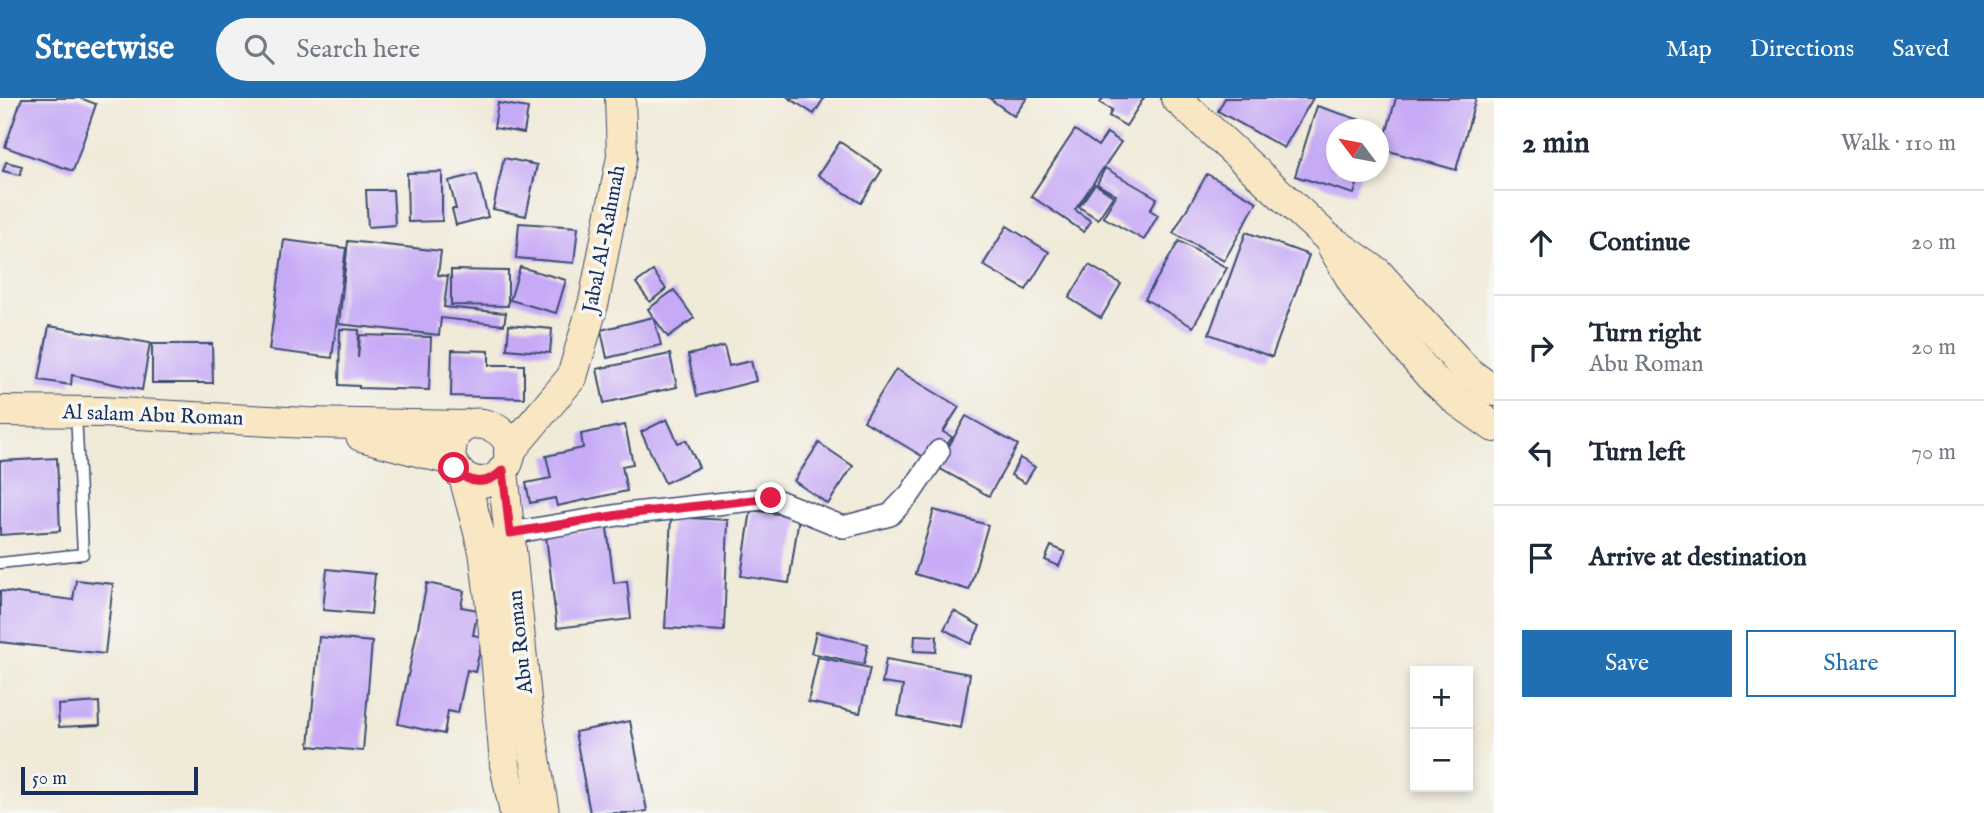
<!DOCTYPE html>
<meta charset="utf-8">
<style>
:root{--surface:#fff;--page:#f2f2f3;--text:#1f2937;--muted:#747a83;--line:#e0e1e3;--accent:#1f6fb2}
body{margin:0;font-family:"IM FELL English",serif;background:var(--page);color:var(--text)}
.controls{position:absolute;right:21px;bottom:21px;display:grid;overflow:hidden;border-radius:0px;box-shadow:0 4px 10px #0003}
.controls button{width:63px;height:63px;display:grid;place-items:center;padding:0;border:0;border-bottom:2px solid var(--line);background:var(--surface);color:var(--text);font:35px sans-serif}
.compass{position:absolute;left:1326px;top:21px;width:63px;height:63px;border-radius:50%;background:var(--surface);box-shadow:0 4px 10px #0003;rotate:302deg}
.scale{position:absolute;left:21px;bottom:18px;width:177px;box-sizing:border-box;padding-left:7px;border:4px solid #1b2f5e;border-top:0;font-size:19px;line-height:24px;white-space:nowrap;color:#1b2f5e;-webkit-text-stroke:5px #f6f6f2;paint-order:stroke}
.stop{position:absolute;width:21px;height:21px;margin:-16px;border:5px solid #e11d48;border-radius:50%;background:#fff}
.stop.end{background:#e11d48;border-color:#fff;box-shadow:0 2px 7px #0008}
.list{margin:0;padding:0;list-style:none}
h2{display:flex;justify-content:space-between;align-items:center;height:91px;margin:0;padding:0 28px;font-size:30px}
h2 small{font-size:23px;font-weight:400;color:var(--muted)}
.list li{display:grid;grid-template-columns:46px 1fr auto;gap:21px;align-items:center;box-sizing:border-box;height:105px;padding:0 28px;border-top:2px solid var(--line)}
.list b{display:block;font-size:26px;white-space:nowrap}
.list p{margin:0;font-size:23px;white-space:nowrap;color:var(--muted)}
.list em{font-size:23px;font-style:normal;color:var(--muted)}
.actions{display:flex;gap:14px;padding:21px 28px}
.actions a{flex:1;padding:16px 0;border:2px solid var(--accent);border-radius:0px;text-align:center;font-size:24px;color:var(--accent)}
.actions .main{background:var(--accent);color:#fff}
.icon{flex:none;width:38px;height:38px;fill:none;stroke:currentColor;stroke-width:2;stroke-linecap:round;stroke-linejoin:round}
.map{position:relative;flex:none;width:1494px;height:715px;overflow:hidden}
header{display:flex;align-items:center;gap:42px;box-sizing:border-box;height:98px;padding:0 35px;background:var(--accent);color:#fff}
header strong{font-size:33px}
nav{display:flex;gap:38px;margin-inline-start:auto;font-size:24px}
.search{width:490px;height:63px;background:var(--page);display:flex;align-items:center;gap:18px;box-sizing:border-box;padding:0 24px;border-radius:38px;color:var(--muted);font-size:26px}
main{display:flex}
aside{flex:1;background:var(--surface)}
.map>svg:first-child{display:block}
.building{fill:#c7aaf6}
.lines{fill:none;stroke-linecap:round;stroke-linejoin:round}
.service-casing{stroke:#3b4b70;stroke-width:13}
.minor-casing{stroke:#3b4b70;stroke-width:24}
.secondary-casing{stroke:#3b4b70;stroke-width:32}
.service{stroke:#fff;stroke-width:10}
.minor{stroke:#fff;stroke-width:21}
.secondary{stroke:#f9e7c3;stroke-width:30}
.route{stroke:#e11d48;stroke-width:9}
.labels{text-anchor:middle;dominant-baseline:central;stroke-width:7;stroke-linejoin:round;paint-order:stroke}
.street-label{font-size:21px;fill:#1b2f5e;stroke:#f6f6f2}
</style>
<header>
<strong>Streetwise</strong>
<div class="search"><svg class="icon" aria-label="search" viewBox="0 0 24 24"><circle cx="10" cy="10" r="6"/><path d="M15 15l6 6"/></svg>Search here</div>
<nav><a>Map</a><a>Directions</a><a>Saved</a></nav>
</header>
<main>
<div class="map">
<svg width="1494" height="715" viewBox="0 0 1494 715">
<rect width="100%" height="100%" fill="#f6f6f2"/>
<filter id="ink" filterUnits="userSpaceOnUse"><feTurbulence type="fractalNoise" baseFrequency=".0143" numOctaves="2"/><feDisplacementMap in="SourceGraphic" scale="14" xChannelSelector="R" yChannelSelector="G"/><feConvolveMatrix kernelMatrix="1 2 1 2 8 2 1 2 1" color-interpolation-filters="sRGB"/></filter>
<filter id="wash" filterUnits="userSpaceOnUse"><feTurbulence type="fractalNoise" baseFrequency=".00686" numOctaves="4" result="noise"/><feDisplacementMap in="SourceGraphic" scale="28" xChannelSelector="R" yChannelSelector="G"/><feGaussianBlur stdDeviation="1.57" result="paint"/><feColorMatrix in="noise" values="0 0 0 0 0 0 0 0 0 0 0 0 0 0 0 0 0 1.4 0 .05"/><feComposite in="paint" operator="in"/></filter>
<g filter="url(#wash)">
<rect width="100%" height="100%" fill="#f0ead8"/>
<g id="blocks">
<g class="building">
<path d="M22,0H80L96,6L73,73L5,49Z"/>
<path d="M789,0H824L814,16Z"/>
<path d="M989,0H1027L1014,18Z"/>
<path d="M1103,0H1144L1126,28L1109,18L1112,12L1100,5Z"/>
<path d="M1225,0H1313L1284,50L1218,13Z"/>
<path d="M1396,0H1476L1456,72L1382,51Z"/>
<path d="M498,5L528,10L524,35L494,30Z"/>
<path d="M1317,8L1376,27L1374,32H1336V74H1361L1354,96L1295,78Z"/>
<path d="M1075,32L1098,48L1107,35L1121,44L1075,112L1091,123L1084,134L1031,98Z"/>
<path d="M840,44L882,72L861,105L818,77Z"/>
<path d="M504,60L537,67L526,118L493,111Z"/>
<path d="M6,64L22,68L20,77L3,73Z"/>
<path d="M1105,70L1157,100L1150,112L1158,117L1144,142L1103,119L1116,97L1097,86Z"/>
<path d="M442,74V123L408,124L407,75Z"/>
<path d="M477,76L488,119L456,127L452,111H456L449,83Z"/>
<path d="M1207,76L1257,104L1224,163L1173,135Z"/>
<path d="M1095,86L1113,98L1098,121L1079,109Z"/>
<path d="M366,92H393L395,127L368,129Z"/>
<path d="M519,125L578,129L574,165L516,160Z"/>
<path d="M1007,128L1049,154L1026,192L983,167Z"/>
<path d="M1246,134L1309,157L1272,259L1209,236Z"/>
<path d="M284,142L346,150L332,260L269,252Z"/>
<path d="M348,143L441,153L438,177L448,178L444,209L506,215L504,227L441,220L439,237L339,226Z"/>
<path d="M1179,143L1227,170L1193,229L1145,201Z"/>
<path d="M1089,167L1121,186L1101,220L1069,200Z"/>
<path d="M520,169L566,182L556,215L510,202Z"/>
<path d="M451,172L508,173V208L451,207Z"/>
<path d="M653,173L666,191L650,204L636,185Z"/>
<path d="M674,192L694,220L668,239L654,220L661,247L607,260L601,232L653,219L648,211Z"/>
<path d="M509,227L552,231L550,255L507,251Z"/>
<path d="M49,228L150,245L142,292L72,277L71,287L39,282Z"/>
<path d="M340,231L359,232L358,260L360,237L431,239L429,292L359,290V288L339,287Z"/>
<path d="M152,246H212L213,285H152Z"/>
<path d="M724,248L729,268L751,263L756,283L697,298L688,257Z"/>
<path d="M452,252L489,253V267H524V300L451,298Z"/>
<path d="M670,256L677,289L604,305L597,271Z"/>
<path d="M896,271L959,309L943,334L952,339L935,366L864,323Z"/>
<path d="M966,318L1018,347L989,398L937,369Z"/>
<path d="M667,321L678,345L686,342L699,369L665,385L641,334Z"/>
<path d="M625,327L633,366L622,368L627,393L557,408L555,400L530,405L526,385L551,380L546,358L583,350L581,336Z"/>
<path d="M819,345L853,368L828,406L794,383Z"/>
<path d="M57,360L60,433L0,437V363Z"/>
<path d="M1020,360L1035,369L1025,385L1011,377Z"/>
<path d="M751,412L799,419L789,485L741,478Z"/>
<path d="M934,412L988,427L969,492L915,476Z"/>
<path d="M671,419L728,422L724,533L665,530Z"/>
<path d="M607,430L614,485L627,483L631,521L557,530L546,438Z"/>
<path d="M1051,448L1065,454L1059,468L1045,462Z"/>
<path d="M327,471L375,476L371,516L323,512Z"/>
<path d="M76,482L113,486L105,556L0,544V493L73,502Z"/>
<path d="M427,485L464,493L461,509L478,512L473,537L483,539L475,574L467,572L458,615L448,613L444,636L398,626Z"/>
<path d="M954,513L980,528L971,546L944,531Z"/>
<path d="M816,534L868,546L864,566L811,555Z"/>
<path d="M915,537L937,538L936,554L914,553Z"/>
<path d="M319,539L372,544L363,653L309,648Z"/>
<path d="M818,559L870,570L860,615L808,604Z"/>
<path d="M886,561L970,576L961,630L898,618L903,588L882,585Z"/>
<path d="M99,604L100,627L59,629L58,607Z"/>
<path d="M630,623L647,713L635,715H590L575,634Z"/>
</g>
</g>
</g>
<g filter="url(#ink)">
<use href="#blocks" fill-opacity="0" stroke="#3b4b70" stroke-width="2"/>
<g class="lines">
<defs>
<path id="service" d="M0,465L83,456L76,315"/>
<path id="minor" d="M510,435L625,416L771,400L843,429L890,417L910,396L939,353"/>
<g id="secondary">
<path d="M1176,0L1327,139L1377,174L1468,274L1494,293"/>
<path d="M1332,148L1360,196L1430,278L1456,302L1494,329"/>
<path d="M0,313L100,314L306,325L466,328"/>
<path d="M361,338L451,362C459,382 486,394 503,373C536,329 445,298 451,362"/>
<path d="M509,354L572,279L594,203L622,58L620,0"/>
<path d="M503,372L527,611L544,715"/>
<path d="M464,379L484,453L494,532L505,667L515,715"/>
</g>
</defs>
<use href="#service" class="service-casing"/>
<use href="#minor" class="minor-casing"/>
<use href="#secondary" class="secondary-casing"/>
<use href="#service" class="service"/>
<use href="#minor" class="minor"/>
<use href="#secondary" class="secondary"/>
</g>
</g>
<g class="lines" filter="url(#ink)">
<path class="route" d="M454,370C469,387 487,388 503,372L510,435L625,416L771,400"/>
</g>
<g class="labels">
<g class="street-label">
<text transform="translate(605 141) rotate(-79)">Jabal Al-Rahmah</text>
<text transform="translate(153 318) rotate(2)">Al salam Abu Roman</text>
<text transform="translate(521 544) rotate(-96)">Abu Roman</text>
</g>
</g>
</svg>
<div class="controls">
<button>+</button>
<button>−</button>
</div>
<svg class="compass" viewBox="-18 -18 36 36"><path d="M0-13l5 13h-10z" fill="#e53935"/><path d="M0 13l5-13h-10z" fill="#747a83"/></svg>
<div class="scale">50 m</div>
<div class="stop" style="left:454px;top:370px"></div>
<div class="stop end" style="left:771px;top:400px"></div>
</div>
<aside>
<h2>2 min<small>Walk · 110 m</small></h2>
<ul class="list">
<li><svg class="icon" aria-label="ahead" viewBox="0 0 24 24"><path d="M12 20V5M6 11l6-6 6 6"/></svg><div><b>Continue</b></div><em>20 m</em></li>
<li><svg class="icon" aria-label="right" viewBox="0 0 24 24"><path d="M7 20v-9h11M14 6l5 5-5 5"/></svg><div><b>Turn right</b><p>Abu Roman</p></div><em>20 m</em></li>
<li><svg class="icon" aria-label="left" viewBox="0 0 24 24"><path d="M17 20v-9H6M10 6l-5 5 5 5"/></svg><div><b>Turn left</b></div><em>70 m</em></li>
<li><svg class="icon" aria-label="arrive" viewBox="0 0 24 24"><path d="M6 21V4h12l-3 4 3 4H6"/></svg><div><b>Arrive at destination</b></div></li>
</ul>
<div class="actions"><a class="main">Save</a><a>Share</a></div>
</aside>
</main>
